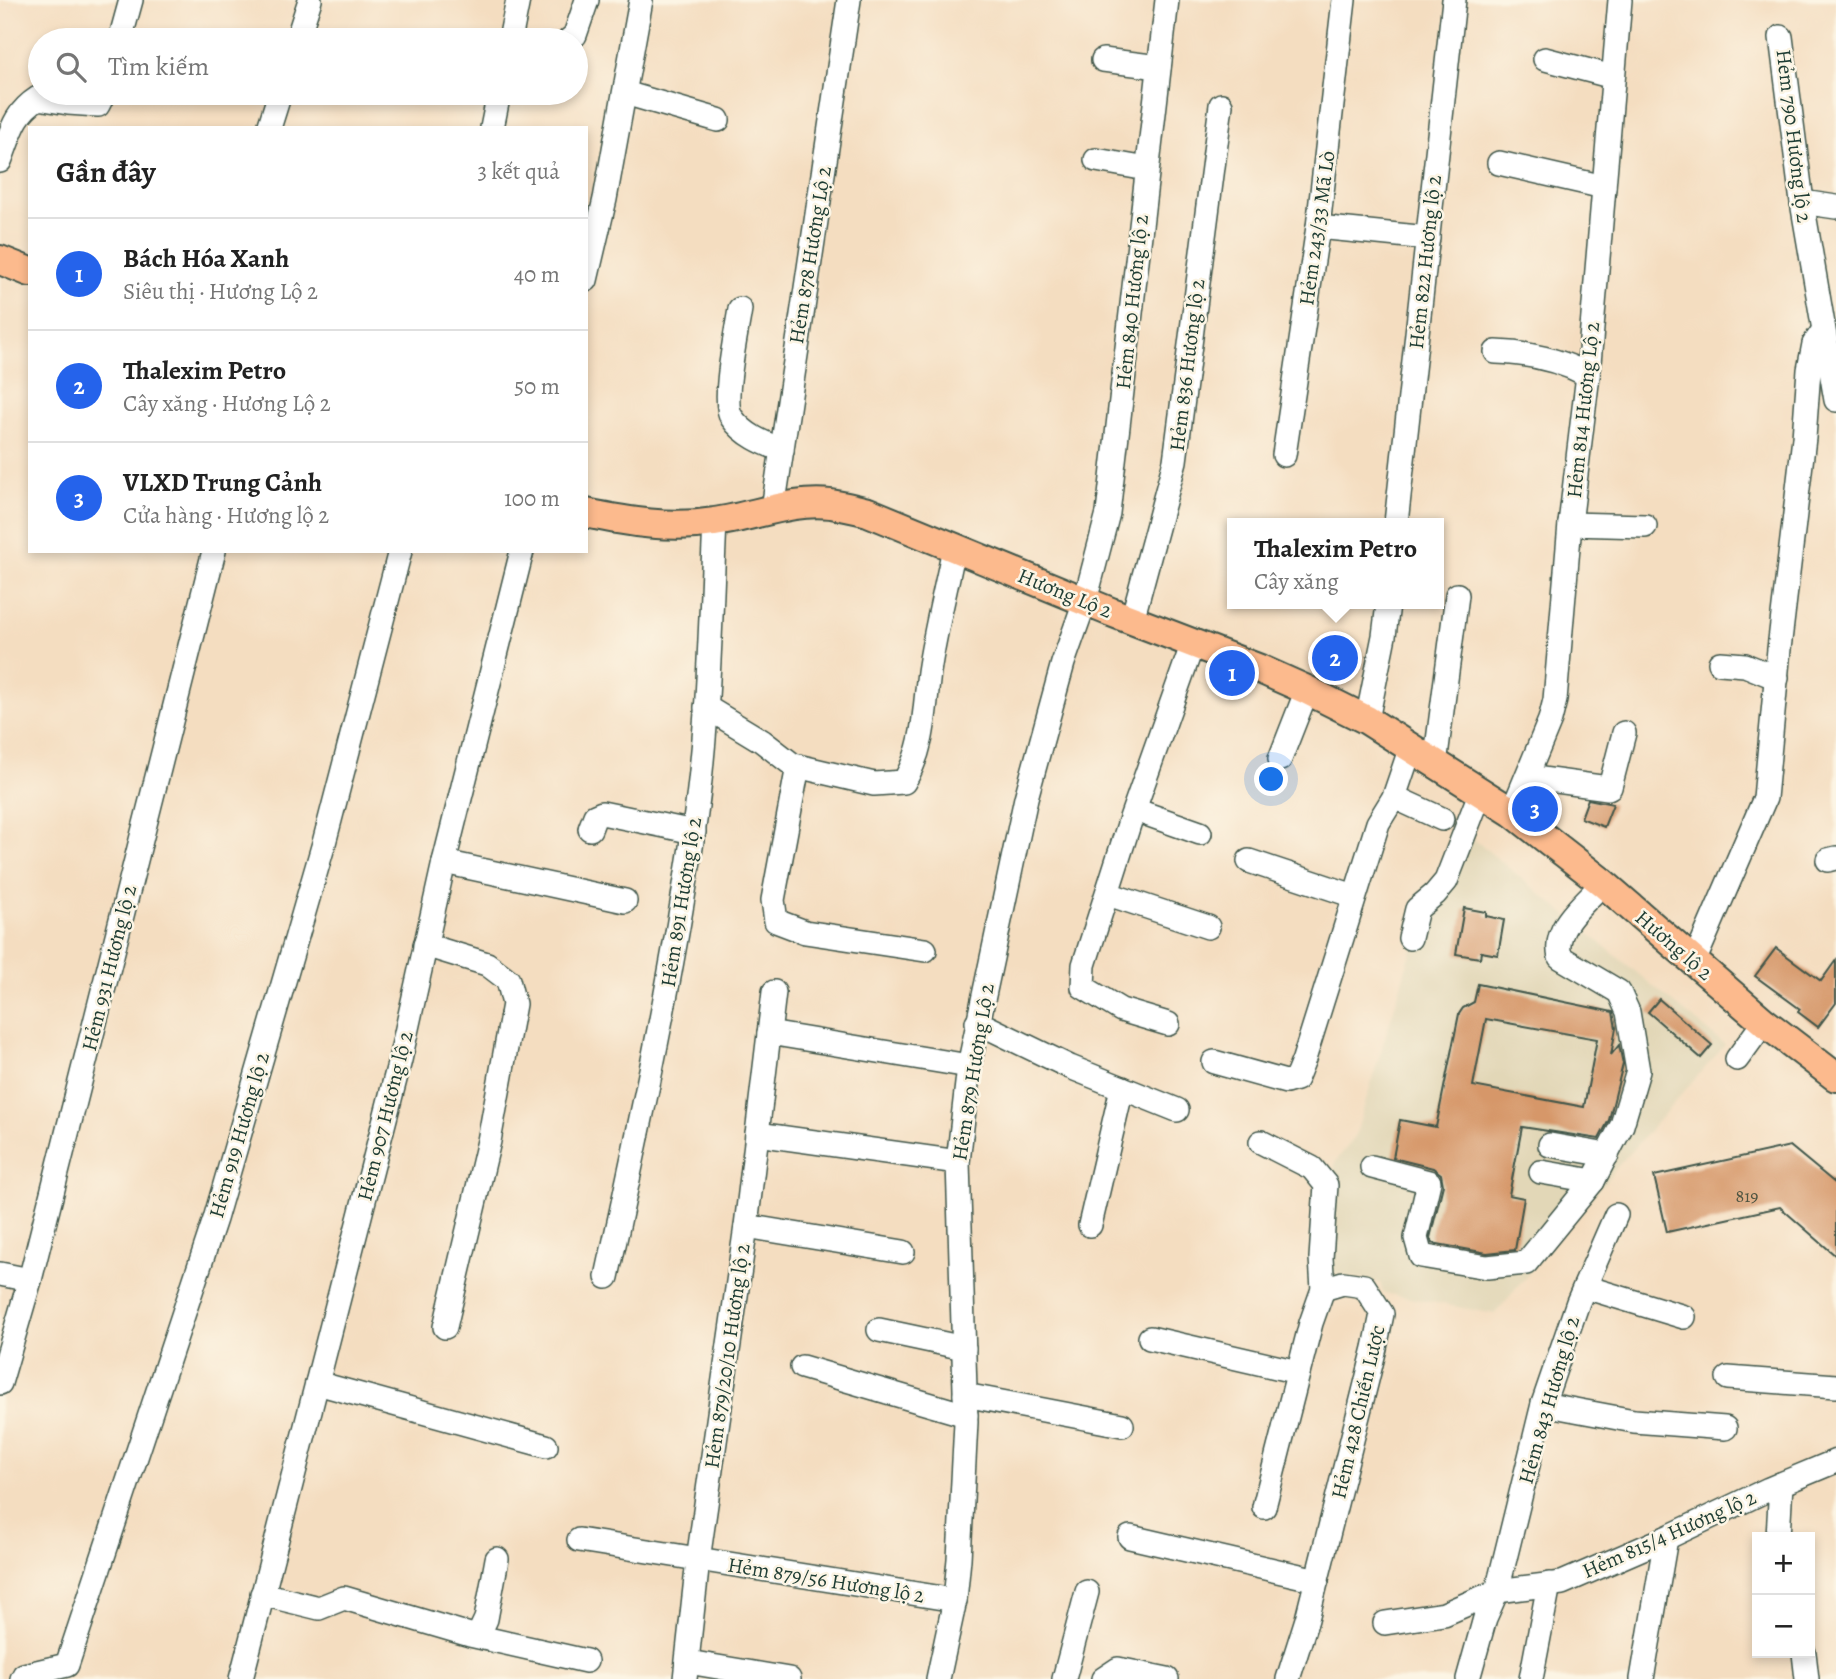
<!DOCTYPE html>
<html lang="vi">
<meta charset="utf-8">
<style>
:root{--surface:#fff;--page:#f2f2f2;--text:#222;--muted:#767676;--line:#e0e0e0;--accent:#2563eb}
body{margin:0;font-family:Alegreya,serif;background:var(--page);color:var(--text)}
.controls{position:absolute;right:21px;bottom:21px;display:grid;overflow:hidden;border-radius:0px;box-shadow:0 4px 10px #0003}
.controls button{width:63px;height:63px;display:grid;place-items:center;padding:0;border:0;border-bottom:2px solid var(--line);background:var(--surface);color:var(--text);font:35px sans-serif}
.you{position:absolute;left:1272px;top:780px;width:24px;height:24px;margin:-18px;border:5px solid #fff;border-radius:50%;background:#1a73e8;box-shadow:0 0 0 10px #1a73e833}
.badge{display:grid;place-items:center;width:46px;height:46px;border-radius:50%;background:var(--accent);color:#fff;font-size:23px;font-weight:700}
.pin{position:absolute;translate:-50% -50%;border:4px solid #fff;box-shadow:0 2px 7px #0006}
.popup{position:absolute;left:1227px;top:518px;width:217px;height:91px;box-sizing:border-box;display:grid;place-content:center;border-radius:0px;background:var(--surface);filter:drop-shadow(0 2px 5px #0005);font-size:23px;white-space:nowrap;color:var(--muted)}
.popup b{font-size:26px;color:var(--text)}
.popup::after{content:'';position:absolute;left:50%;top:100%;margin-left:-14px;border:14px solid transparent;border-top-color:var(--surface)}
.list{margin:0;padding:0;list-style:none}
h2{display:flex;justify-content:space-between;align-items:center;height:91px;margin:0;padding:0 28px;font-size:30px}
h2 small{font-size:23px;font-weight:400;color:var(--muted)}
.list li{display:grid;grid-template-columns:46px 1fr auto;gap:21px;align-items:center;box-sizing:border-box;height:112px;padding:0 28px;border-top:2px solid var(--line)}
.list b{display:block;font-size:26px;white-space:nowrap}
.list p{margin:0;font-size:23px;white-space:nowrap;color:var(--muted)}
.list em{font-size:23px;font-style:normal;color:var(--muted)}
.icon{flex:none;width:38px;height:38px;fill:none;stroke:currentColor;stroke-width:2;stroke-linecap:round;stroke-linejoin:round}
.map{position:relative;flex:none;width:1836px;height:1679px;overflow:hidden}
.search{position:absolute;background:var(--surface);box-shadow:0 4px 10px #0003;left:28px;top:28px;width:560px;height:77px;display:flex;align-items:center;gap:18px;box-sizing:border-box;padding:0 24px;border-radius:38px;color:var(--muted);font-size:26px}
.panel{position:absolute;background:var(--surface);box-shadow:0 4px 10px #0003;left:28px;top:126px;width:560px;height:427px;border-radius:0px}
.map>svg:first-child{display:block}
.built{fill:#e2d7b7}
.building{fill:#d69769;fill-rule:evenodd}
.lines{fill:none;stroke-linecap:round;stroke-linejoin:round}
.minor-casing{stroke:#3f5549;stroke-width:26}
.major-casing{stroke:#3f5549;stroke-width:32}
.minor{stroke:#fff;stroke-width:23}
.major{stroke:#fcba8d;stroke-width:28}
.labels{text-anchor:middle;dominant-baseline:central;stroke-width:5;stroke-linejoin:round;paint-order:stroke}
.number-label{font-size:18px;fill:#4d5441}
.street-label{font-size:21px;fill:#1f3d34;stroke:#fcf5e5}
</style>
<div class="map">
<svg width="1836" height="1679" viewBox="0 0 1836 1679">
<rect width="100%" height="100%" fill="#fcf5e5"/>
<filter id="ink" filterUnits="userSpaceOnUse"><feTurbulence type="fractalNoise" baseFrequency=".0143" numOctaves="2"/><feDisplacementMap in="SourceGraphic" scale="14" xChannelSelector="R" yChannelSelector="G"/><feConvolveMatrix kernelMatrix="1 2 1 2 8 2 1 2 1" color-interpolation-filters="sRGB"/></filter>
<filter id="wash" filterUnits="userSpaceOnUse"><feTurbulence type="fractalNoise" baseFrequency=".00686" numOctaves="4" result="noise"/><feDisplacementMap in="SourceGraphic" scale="28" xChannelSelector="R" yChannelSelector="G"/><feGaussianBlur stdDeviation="1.57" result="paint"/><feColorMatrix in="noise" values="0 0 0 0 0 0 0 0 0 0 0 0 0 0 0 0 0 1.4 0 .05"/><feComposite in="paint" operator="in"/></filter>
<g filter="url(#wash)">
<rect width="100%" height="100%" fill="#f4ddc0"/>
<path class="built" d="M1470,836L1725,1045L1618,1166L1495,1314L1383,1293L1380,1283L1328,1272L1335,1162L1355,1137L1425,906Z"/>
<g id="blocks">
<g class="building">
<path d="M1588,799L1613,804L1604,827L1581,818Z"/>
<path d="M1464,908L1486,912V916L1504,920L1498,955L1481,952L1480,958L1456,954Z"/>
<path d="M1776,948L1821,981L1836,960V1003L1818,1027L1798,1012L1800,1009L1755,976Z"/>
<path d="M1478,984L1613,1012L1616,1028L1611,1055L1619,1045L1623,1064L1609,1120L1599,1139L1522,1127L1509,1195L1524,1198L1515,1250L1487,1253L1432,1243L1430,1238L1443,1185L1441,1174L1433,1168L1393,1158L1400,1120L1436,1127L1459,1014L1463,1008L1474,1002ZM1486,1019L1597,1039L1584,1107L1473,1086Z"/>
<path d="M1659,999L1712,1045L1701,1058L1648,1012Z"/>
<path d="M1790,1146L1836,1184V1256L1780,1207L1667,1232L1654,1176Z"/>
</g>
</g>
</g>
<g filter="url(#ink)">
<use href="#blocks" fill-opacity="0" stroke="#3f5549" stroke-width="2"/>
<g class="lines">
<defs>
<g id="minor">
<path d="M1781,37L1802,202L1836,400"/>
<path d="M120,40L131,0"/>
<path d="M297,40L310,0"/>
<path d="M510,40L518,0"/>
<path d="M569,40L575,35L587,0"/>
<path d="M1545,59L1613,77"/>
<path d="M1103,60L1159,67"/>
<path d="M625,93L718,120"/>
<path d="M269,128L280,93"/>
<path d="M492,128L499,93"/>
<path d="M1096,160L1147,169"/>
<path d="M0,161C11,134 13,114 38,98L68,103L98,105L104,93"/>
<path d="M1499,163L1604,187"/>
<path d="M1802,202L1836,207"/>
<path d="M1318,227L1428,238"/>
<path d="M586,280L605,199L641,0"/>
<path d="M740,309C737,330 721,403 732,418C744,435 763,443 782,450"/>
<path d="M1496,352C1529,353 1558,359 1588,375"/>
<path d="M1284,455L1318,227L1344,0"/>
<path d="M773,509L849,0"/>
<path d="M1396,523L1454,0"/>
<path d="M1570,524L1645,526"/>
<path d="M1132,620L1175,461L1221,105"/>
<path d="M1720,663L1745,665L1777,678"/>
<path d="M706,707L762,741L793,765L874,784L904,782C925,746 924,713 929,672C935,631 946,589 954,548"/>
<path d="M1367,720L1384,636L1388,604"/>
<path d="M1280,759L1307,690"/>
<path d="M1435,764L1457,595"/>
<path d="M798,766L773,900L776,921L805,932L925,950"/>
<path d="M1527,777L1608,788L1610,787L1624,733"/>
<path d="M1394,797L1442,819"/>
<path d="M1135,810L1200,833"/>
<path d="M1512,812L1550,720L1555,700L1570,524L1588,375L1620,0"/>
<path d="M590,829L595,816L602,813L694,832"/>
<path d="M1828,860L1836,858"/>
<path d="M1249,861L1354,896"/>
<path d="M444,862L625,901"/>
<path d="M1108,894L1208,927"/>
<path d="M1410,938L1417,909L1435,894L1446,881L1481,791"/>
<path d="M425,945L487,964L508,980L514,1004L489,1141L445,1327"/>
<path d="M1694,962L1765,798L1779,649L1804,438L1809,370L1814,344L1823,331"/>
<path d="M977,1022L1070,1067L1177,1110"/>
<path d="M1168,1024L1121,1010L1083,987L1084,965L1131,818L1193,643"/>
<path d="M769,1033L969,1066"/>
<path d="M1737,1059L1764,1022"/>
<path d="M1214,1062L1286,1082L1296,1079L1304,1059L1378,823L1394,797L1411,747"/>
<path d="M757,1134L958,1162"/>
<path d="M1261,1142L1312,1168L1326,1185L1321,1258L1323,1289L1311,1323L1264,1507"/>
<path d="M1550,1145L1607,1155"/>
<path d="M1372,1167L1429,1182L1416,1238L1421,1256L1487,1267L1526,1263L1593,1181L1622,1125L1638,1071L1628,1012L1619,992L1560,957C1552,927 1584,904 1603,883"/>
<path d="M1541,1172L1593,1181"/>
<path d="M1090,1225L1122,1088"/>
<path d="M746,1226L903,1252"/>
<path d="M0,1274L30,1280"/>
<path d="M607,1277C639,1130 671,983 693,834C709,731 710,626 715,522"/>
<path d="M1585,1287L1684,1317"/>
<path d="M879,1330L964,1348"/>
<path d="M1150,1338L1298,1372"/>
<path d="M802,1367L966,1415"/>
<path d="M1728,1378L1836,1386"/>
<path d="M0,1383L30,1280L214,551"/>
<path d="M317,1383L546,1446"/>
<path d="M965,1395L1122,1425"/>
<path d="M1543,1404L1634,1421L1725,1428"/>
<path d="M1130,1537L1317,1580"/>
<path d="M1778,1537L1781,1484"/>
<path d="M579,1540L955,1600"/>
<path d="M262,1594L319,1608L344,1598L470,1635L586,1661"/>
<path d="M1385,1623L1444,1614L1497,1591L1562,1583L1666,1538L1769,1489L1836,1461"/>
<path d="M478,1636L486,1619L497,1559"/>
<path d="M1804,1653L1807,1679"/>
<path d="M688,1662L789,1679"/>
<path d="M22,1679L24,1675L67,1665L215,1219L324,843L400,551"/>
<path d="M241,1679L400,1060L444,862L522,551"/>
<path d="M685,1679L698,1560L746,1226L774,992"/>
<path d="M938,1679L955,1600L959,1559L966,1422L958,1162L969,1066L1026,798L1063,663L1085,601L1108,513L1167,0"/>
<path d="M1064,1679L1087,1592"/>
<path d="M1103,1679L1118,1669L1167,1679"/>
<path d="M1288,1679L1307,1619L1375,1348L1382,1314L1364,1286L1343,1283L1323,1289"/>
<path d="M1468,1679L1485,1618L1497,1591L1543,1404L1578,1302L1616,1215"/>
<path d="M1531,1679L1549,1584"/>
<path d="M1642,1679L1666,1538"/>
</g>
<g id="major">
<path d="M0,260L30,272"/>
<path d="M586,513C629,522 671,529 714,522C753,517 792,499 831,504C843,506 856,509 868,512L1111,612L1260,669L1307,690L1367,720L1512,812L1603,883L1764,1022L1836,1077"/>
</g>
</defs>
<use href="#minor" class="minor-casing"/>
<use href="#major" class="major-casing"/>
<use href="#minor" class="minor"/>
<use href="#major" class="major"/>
</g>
</g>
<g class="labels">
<g class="number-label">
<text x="1747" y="1196">819</text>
</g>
<g class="street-label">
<text transform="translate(1794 136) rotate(83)">Hẻm 790 Hương lộ 2</text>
<text transform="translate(1317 228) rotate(-82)">Hẻm 243/33 Mã Lò</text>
<text transform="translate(810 255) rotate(-81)">Hẻm 878 Hương Lộ 2</text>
<text transform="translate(1425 262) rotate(-84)">Hẻm 822 Hương lộ 2</text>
<text transform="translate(1132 302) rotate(-84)">Hẻm 840 Hương lộ 2</text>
<text transform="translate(1187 365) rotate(-83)">Hẻm 836 Hương lộ 2</text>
<text transform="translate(1583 410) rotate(-84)">Hẻm 814 Hương Lộ 2</text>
<text transform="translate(1065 593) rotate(22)">Hương Lộ 2</text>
<text transform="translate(681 902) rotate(-81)">Hẻm 891 Hương lộ 2</text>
<text transform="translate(1674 945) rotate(41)">Hương lộ 2</text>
<text transform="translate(109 968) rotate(-76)">Hẻm 931 Hương lộ 2</text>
<text transform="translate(973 1072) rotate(-81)">Hẻm 879 Hương Lộ 2</text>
<text transform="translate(385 1116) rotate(-76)">Hẻm 907 Hương lộ 2</text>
<text transform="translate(239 1135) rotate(-74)">Hẻm 919 Hương lộ 2</text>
<text transform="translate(727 1356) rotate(-82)">Hẻm 879/20/10 Hương lộ 2</text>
<text transform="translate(1549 1400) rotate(-74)">Hẻm 843 Hương lộ 2</text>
<text transform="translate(1358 1412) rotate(-77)">Hẻm 428 Chiến Lược</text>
<text transform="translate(1669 1534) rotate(-24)">Hẻm 815/4 Hương lộ 2</text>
<text transform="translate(826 1580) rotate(9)">Hẻm 879/56 Hương lộ 2</text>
</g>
</g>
</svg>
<div class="controls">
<button>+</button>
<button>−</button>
</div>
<div class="you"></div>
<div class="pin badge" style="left:1232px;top:673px">1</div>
<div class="pin badge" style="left:1335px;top:658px">2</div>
<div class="popup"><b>Thalexim Petro</b>Cây xăng</div>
<div class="pin badge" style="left:1535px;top:809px">3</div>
<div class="search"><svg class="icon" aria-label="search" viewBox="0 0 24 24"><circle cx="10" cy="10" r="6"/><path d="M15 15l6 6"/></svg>Tìm kiếm</div>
<section class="panel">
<h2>Gần đây<small>3 kết quả</small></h2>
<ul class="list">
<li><span class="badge">1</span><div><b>Bách Hóa Xanh</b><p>Siêu thị · Hương Lộ 2</p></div><em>40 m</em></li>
<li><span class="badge">2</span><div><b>Thalexim Petro</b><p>Cây xăng · Hương Lộ 2</p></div><em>50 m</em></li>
<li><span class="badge">3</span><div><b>VLXD Trung Cảnh</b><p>Cửa hàng · Hương lộ 2</p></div><em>100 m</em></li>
</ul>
</section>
</div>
